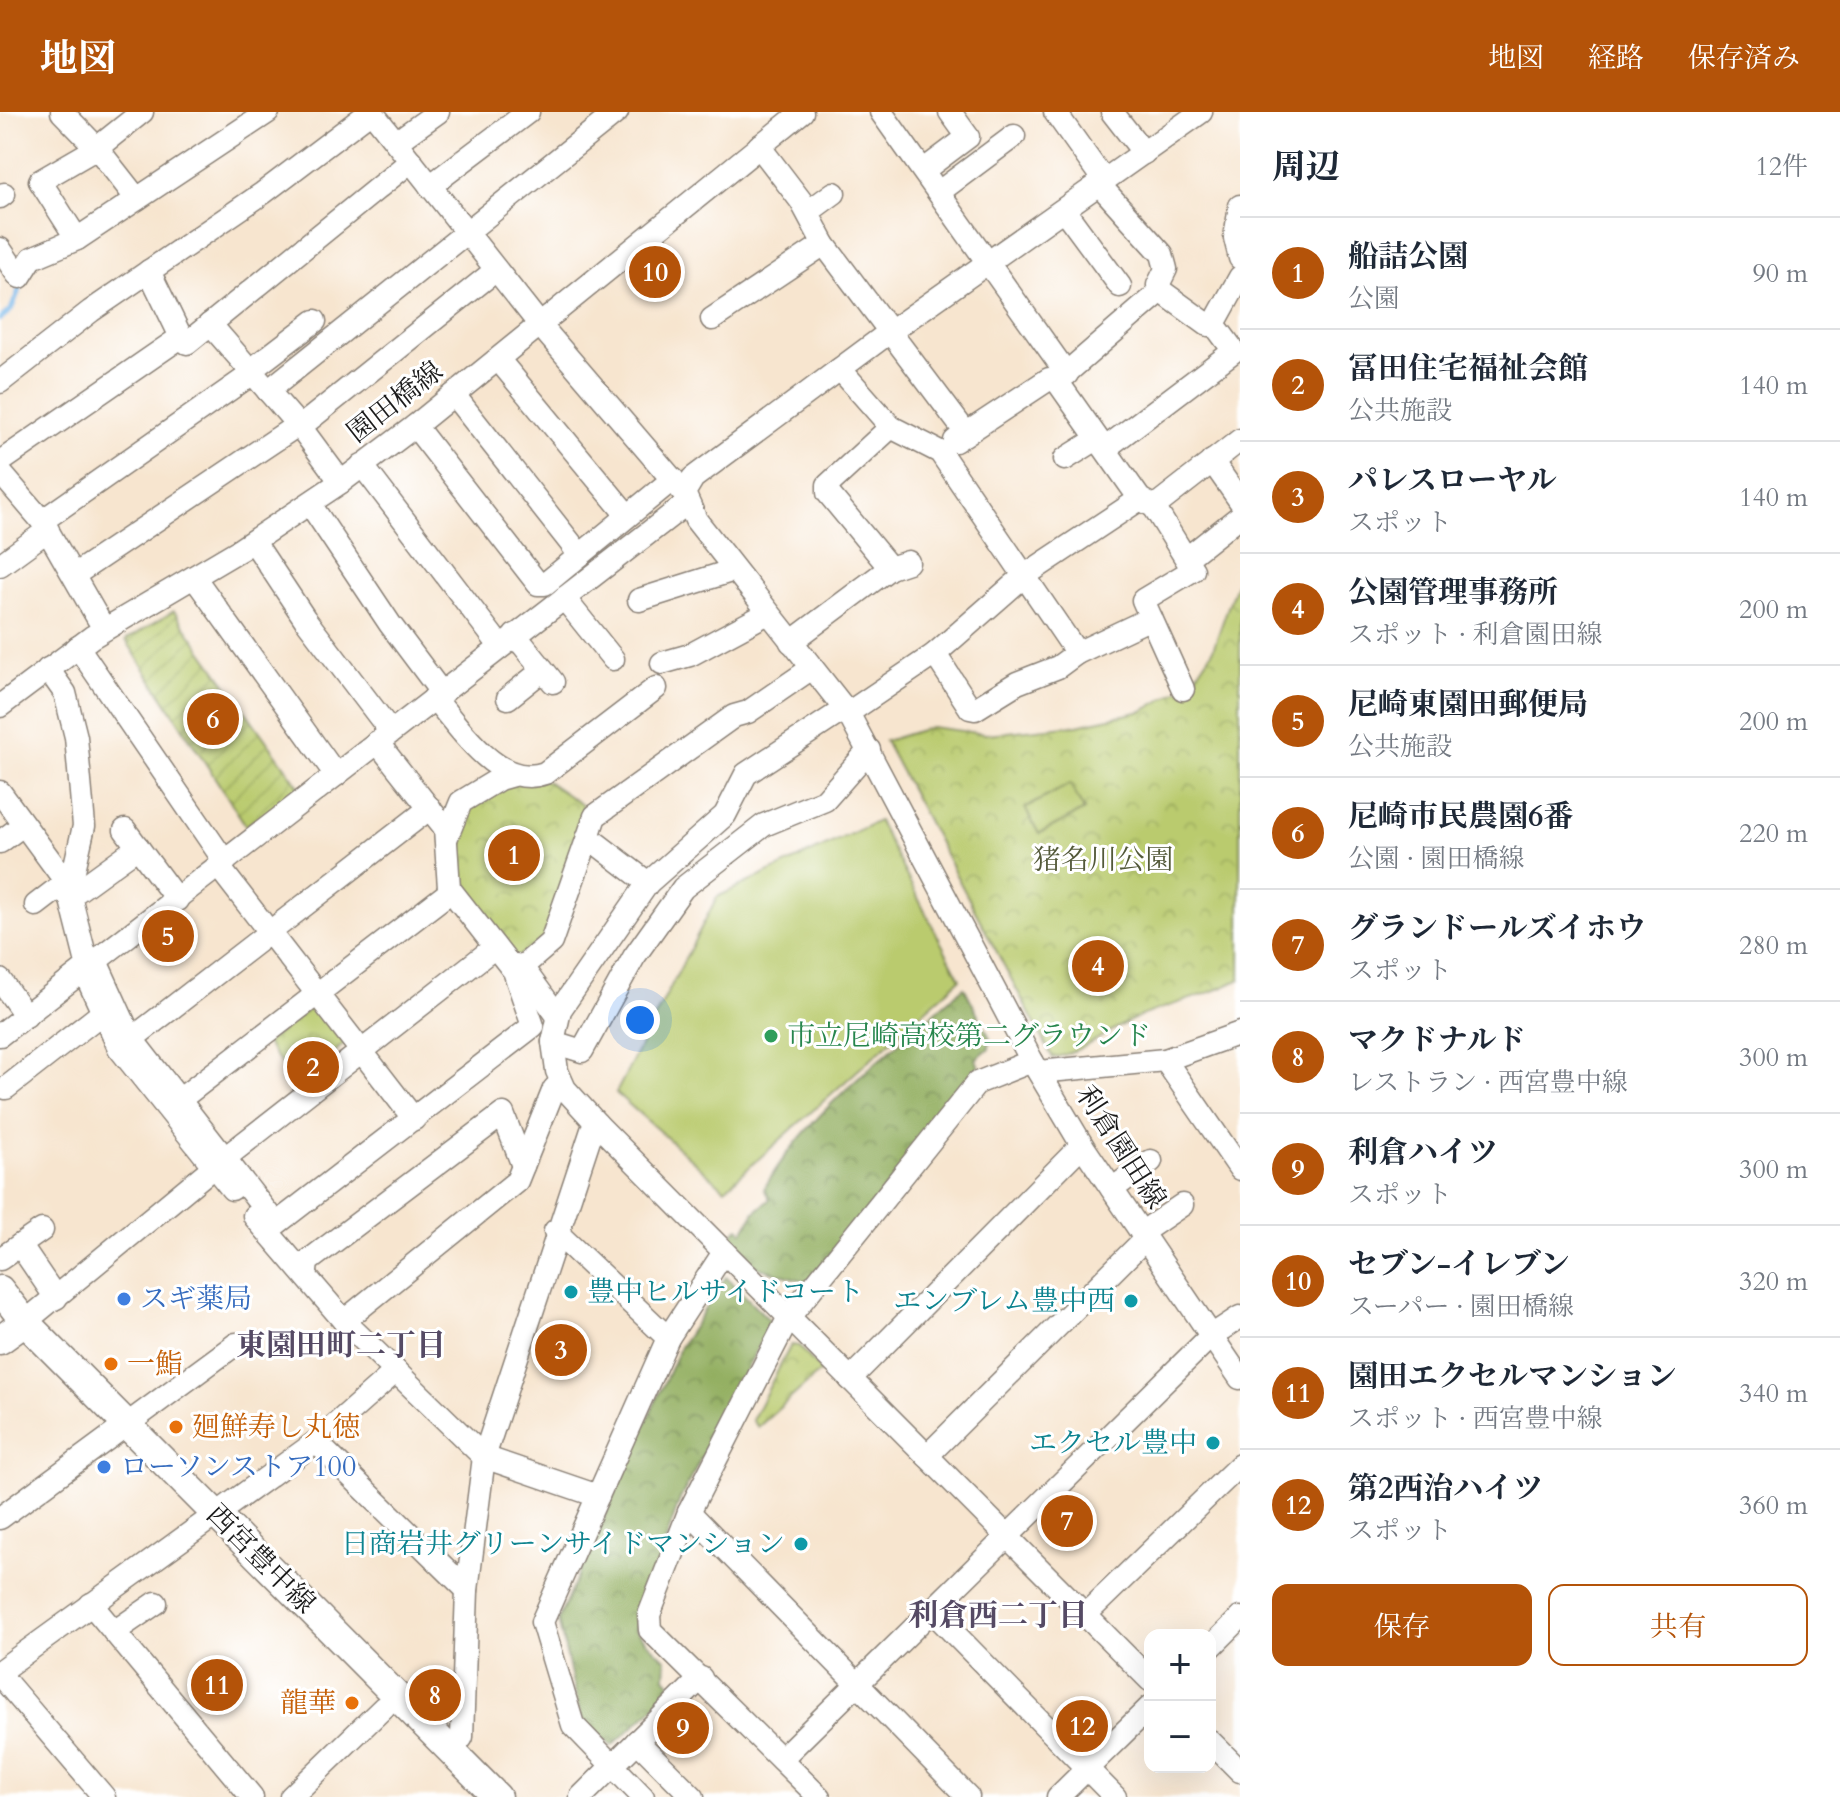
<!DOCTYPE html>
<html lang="ja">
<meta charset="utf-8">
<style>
:root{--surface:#fff;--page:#f6f6f7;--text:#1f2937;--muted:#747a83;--line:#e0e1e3;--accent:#b45309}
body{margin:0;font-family:Cardo,"Noto Serif JP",serif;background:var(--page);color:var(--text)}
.controls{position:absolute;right:24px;bottom:24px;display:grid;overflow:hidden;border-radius:16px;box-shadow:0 8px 32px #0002}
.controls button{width:72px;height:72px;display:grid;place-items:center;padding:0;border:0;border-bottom:2px solid var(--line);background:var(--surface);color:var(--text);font:40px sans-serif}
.you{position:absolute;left:640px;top:908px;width:28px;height:28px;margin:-20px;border:6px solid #fff;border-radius:50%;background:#1a73e8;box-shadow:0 0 0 12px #1a73e833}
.badge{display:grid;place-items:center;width:52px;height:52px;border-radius:50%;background:var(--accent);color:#fff;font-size:26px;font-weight:700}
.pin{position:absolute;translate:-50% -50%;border:4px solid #fff;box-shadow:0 2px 8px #0006}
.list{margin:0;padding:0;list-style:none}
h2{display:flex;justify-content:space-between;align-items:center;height:104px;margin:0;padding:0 32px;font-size:34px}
h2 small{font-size:26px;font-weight:400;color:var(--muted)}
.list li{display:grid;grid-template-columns:52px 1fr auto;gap:24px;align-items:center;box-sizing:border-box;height:112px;padding:0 32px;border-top:2px solid var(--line)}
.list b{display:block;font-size:30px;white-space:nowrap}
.list p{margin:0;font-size:26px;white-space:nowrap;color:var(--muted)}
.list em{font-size:26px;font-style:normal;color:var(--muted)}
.actions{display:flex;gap:16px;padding:24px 32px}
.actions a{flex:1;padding:18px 0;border:2px solid var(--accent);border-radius:16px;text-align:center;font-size:28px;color:var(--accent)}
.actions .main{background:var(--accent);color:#fff}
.map{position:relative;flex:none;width:1240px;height:1685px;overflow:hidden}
header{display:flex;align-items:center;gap:48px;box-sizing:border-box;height:112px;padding:0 40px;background:var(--accent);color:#fff}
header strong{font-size:38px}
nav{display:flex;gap:44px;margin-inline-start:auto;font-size:28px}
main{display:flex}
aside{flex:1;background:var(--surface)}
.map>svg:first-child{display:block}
.forest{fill:url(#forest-crowns);stroke:#58663e;stroke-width:2}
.park{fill:url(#park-crowns);stroke:#6b7445;stroke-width:2}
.garden{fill:url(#garden-furrows);stroke:#6b7445;stroke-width:2}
.pitch{fill:#bacb6e;stroke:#6b7445;stroke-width:2}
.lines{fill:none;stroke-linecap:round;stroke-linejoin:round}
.stream{stroke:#73b5e8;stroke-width:5}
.minor-casing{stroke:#8a8076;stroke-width:25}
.major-casing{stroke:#8a8076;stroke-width:31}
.minor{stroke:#fff;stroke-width:22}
.major{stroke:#fff;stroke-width:28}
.leisure-dot{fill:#2e9e5b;stroke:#fff;stroke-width:3}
.culture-dot{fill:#0f9aa8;stroke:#fff;stroke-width:3}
.shop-dot{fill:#3f7fe0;stroke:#fff;stroke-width:3}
.food-dot{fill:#e8710a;stroke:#fff;stroke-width:3}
.labels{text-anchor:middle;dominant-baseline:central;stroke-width:6;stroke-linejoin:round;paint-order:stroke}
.street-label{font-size:28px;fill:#1c1c1c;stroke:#fff}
.park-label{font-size:28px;fill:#535939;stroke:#fff}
.leisure-label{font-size:28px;fill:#27864d;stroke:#fff;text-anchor:start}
.culture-label{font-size:28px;fill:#0d838f;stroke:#fff;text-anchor:end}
.shop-label{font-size:28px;fill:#366cbe;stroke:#fff;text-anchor:start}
.food-label{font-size:28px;fill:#c56008;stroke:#fff;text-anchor:start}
.neighbourhood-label{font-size:30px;font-weight:bold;fill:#554a64;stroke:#fff}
</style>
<header>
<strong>地図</strong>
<nav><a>地図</a><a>経路</a><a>保存済み</a></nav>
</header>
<main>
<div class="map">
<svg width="1240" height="1685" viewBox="0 0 1240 1685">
<defs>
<pattern id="forest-crowns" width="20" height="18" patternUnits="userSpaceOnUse" patternTransform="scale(2)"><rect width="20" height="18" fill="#93af61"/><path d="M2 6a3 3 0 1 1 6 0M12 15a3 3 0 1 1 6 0" fill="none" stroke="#778e4f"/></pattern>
<pattern id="park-crowns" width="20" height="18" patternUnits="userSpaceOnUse" patternTransform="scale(2)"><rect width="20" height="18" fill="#bacb6e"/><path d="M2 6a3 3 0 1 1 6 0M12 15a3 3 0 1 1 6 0" fill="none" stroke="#9fae5f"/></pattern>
<pattern id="garden-furrows" width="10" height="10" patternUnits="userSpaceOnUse" patternTransform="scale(2)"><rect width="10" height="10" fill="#bacb6e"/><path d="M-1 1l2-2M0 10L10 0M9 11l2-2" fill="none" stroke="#9fae5f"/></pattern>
</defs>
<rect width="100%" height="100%" fill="#fff"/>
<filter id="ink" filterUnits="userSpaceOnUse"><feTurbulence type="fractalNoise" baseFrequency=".0125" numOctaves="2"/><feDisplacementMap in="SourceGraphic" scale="16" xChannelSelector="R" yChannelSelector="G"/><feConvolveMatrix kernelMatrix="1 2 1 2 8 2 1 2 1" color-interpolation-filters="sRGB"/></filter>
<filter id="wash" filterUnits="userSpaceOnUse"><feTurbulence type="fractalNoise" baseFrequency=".006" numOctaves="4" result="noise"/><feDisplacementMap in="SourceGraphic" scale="32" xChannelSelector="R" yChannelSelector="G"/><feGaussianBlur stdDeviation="1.8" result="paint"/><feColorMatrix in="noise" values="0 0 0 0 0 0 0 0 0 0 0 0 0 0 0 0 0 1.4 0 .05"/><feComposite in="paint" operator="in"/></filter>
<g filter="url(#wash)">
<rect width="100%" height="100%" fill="#f7e5cf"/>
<g class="forest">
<path d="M964,875L990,926L989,936L976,947L981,961L808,1170L753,1154L725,1127L739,1116L743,1120L755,1100L770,1087L764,1077C808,998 897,935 964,875Z"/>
<path d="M726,1165L771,1210L680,1387L635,1518L666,1548L665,1565L675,1576L612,1634L582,1609L558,1508L680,1235Z"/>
</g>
<g class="park">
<path d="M1240,461V867C1207,885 1171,891 1136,906C1107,919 1085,939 1053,946L885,629L931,615L986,622L1077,613L1143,599L1192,570L1212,540Z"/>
<path d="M500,664L545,668L582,693L586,710L549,828L513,848L454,773L459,689Z"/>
<path d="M313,894L345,931L332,942L322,931L286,959L266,931Z"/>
<path d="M791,1233L799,1234L821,1259L758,1315L752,1308Z"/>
</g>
<path class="garden" d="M174,499L303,680L250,720L126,528Z"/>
<g class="pitch">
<path d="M1070,672L1084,698L1039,722L1025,696Z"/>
<path d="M878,709L960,867L725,1077L616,981L717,785Z"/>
</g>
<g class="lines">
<path class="stream" d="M0,207L11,198L21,173"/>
</g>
</g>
<g filter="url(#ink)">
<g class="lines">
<defs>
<g id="minor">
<path d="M62,0L97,36L137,87L268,0"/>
<path d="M372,0L540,213L684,381"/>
<path d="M881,0L1067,262"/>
<path d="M1055,0L1097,59L1106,80L1162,142L1166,157L1158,173L1161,179L1057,269"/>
<path d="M1112,0L1144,41"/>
<path d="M1201,0L891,219L693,366L684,381L696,408L848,601L1032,949L1082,1033L1240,1266"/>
<path d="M396,30L438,0"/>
<path d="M759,34L801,89L824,132L966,321"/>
<path d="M924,58L968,25L950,0"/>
<path d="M430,74L528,0"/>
<path d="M939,80L1014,24"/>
<path d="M0,85L4,82"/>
<path d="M1240,94L1235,126L1240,146"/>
<path d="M1064,98L1120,174"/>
<path d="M808,100L834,81"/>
<path d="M77,127L40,69L97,36L142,0"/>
<path d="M0,137L17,162"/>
<path d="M149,159L181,225L187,231L411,49"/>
<path d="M20,165L32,146L77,127L137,87"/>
<path d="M712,207L824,132"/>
<path d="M210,212L304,320L341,370"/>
<path d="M1214,212L1240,165"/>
<path d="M498,247L627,403"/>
<path d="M840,257L891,315L940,340L1077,541L1058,555L1017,571L975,597L970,596L935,542"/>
<path d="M251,258L315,209"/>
<path d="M0,270L91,199L263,81L370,0"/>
<path d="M268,279L617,0"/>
<path d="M454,283L580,443"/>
<path d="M415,314L538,472H545L673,367"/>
<path d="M300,315L496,158"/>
<path d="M955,329L1049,267L1057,269L1140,387L1153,394"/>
<path d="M1107,335L1234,239L1214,212L1208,213L1161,179"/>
<path d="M1065,347L1097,327"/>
<path d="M1212,349L1240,389"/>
<path d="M0,350L181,225"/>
<path d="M362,353L500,534"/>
<path d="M0,360L42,409L104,517"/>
<path d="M310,392L390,512L441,580"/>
<path d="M42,409L253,261"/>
<path d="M254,430L305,507L391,620"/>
<path d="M1187,446L1240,404"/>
<path d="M0,453L48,418"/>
<path d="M890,456L828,381V373L891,315"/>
<path d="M74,463L296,314"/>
<path d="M194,465L336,663"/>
<path d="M564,486L613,547"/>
<path d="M639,488L734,458"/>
<path d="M1151,506L1183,577"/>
<path d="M515,523L553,570"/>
<path d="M791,530L890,456L908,450"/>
<path d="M78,535L225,750"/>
<path d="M1077,541L1151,506L1143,488L1193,458L1154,395L1240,328"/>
<path d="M662,551L690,543L768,501"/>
<path d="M48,557L65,581L76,625L84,714L69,780L88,855"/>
<path d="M434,586C461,617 499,678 545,661L656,576"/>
<path d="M508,586L543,558"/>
<path d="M0,594L92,525L241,437L341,370L415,314L802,0"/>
<path d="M845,597L746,662L725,703L648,771L560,898L553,930L557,959L565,977L597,1012L1150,1568"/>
<path d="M848,601L935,542L1024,464L1140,387"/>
<path d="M0,680L69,774"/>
<path d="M125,718L177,788"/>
<path d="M446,727L461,690L499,667L513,663"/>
<path d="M0,730L23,713"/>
<path d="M219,755L414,1007"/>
<path d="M648,771L588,725L595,704L734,604L748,600L812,556"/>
<path d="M69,785L138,735"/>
<path d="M36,793L66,770"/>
<path d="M96,849L131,926L276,1112L533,914L514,859L449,776L445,716L377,630"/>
<path d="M516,853L522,855L557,903"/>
<path d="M522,855L551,830L588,725"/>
<path d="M84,859L119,936L232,1077"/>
<path d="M0,868L26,904"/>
<path d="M0,923L687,391"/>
<path d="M553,930L582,939L634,845L683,776L764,713L825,688L869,638"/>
<path d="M120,936L430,696"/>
<path d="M1165,948L1240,1057"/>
<path d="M1039,960L1165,948L1240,921"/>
<path d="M6,976L102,901"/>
<path d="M170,995L451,779"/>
<path d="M1112,1077L1151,1049"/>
<path d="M254,1104L344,1209L484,1345L598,1384"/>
<path d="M555,1119L668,1226"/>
<path d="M1141,1121L1182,1093"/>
<path d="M20,1133L56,1186"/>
<path d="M0,1147L42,1118"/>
<path d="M306,1160L307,1150L503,1002L523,1054"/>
<path d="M344,1209L517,1069L554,977L561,970"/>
<path d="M25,1210L212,1056L495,835"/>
<path d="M850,1267L1082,1033"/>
<path d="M316,1330L467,1478"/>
<path d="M927,1344L1145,1127"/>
<path d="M689,1400L968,1685"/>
<path d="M0,1406L236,1232"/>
<path d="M91,1492L252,1685"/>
<path d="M932,1499L1115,1685"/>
<path d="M1085,1503L1240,1353"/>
<path d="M114,1520L156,1491"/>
<path d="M1210,1536L1240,1506"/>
<path d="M0,1559L316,1330L396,1259"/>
<path d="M0,1563L104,1685"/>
<path d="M637,1629L693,1685"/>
<path d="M1210,1629L1240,1659"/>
<path d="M451,1640L462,1625L467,1478L484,1345L592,1018L597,1012"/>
<path d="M781,1647L1211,1224L1240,1205"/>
<path d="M291,1685L384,1595"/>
<path d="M581,1685L701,1566"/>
<path d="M643,1685L573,1613L542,1510L668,1226L724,1140"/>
<path d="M819,1685L650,1518L649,1503L689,1400L789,1205L977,971L1032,949"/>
<path d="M1058,1685L1150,1595"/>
</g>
<g id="major">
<path d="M0,1178L25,1210L497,1685"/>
<path d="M0,1228L25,1210"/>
</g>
</defs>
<use href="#minor" class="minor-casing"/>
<use href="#major" class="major-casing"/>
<use href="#minor" class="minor"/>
<use href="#major" class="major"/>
</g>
</g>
<circle class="leisure-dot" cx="771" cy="924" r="8"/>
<g class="culture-dot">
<circle cx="571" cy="1180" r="8"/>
<circle cx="1131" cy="1189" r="8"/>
<circle cx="1213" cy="1331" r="8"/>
<circle cx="801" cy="1432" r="8"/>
</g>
<g class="shop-dot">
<circle cx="124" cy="1187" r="8"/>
<circle cx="104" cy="1355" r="8"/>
</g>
<g class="food-dot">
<circle cx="111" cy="1252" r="8"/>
<circle cx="176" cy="1315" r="8"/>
<circle cx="352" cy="1591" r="8"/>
</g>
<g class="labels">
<g class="street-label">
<text transform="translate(395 290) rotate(-38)">園田橋線</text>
<text transform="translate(1121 1035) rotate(57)">利倉園田線</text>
<text transform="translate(261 1447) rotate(45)">西宮豊中線</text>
</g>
<g class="park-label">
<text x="1103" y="748">猪名川公園</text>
</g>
<g class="leisure-label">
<text x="787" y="924">市立尼崎高校第二グラウンド</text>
</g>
<g class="culture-label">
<text x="587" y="1180" text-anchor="start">豊中ヒルサイドコート</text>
<text x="1115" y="1189">エンブレム豊中西</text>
<text x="1197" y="1331">エクセル豊中</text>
<text x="785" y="1432">日商岩井グリーンサイドマンション</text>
</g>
<g class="shop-label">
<text x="140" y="1187">スギ薬局</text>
<text x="120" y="1355">ローソンストア100</text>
</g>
<g class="food-label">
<text x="127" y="1252">一鮨</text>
<text x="192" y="1315">廻鮮寿し丸徳</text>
<text x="336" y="1591" text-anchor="end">龍華</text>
</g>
<g class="neighbourhood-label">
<text x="341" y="1233">東園田町二丁目</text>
<text x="998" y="1503">利倉西二丁目</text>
</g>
</g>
</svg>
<div class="controls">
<button>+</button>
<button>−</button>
</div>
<div class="you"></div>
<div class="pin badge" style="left:514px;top:743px">1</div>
<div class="pin badge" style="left:313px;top:955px">2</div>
<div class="pin badge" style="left:561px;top:1238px">3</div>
<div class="pin badge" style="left:1098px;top:854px">4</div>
<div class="pin badge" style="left:168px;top:824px">5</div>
<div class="pin badge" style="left:213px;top:607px">6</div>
<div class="pin badge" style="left:1067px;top:1409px">7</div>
<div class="pin badge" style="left:435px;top:1583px">8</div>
<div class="pin badge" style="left:683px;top:1616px">9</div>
<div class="pin badge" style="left:655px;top:160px">10</div>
<div class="pin badge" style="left:217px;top:1573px">11</div>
<div class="pin badge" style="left:1082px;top:1614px">12</div>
</div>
<aside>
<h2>周辺<small>12件</small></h2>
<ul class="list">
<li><span class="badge">1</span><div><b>船詰公園</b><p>公園</p></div><em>90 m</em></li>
<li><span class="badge">2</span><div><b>冨田住宅福祉会館</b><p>公共施設</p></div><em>140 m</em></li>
<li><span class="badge">3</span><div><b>パレスローヤル</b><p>スポット</p></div><em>140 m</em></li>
<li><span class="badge">4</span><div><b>公園管理事務所</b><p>スポット · 利倉園田線</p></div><em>200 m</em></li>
<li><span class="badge">5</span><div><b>尼崎東園田郵便局</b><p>公共施設</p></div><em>200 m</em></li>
<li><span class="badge">6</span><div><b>尼崎市民農園6番</b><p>公園 · 園田橋線</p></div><em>220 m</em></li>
<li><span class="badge">7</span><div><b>グランドールズイホウ</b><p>スポット</p></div><em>280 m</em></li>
<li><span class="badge">8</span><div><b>マクドナルド</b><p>レストラン · 西宮豊中線</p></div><em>300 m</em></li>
<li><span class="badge">9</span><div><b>利倉ハイツ</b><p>スポット</p></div><em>300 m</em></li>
<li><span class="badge">10</span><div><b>セブン-イレブン</b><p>スーパー · 園田橋線</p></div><em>320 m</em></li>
<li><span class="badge">11</span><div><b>園田エクセルマンション</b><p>スポット · 西宮豊中線</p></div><em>340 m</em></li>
<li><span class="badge">12</span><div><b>第2西治ハイツ</b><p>スポット</p></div><em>360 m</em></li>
</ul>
<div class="actions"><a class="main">保存</a><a>共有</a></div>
</aside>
</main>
